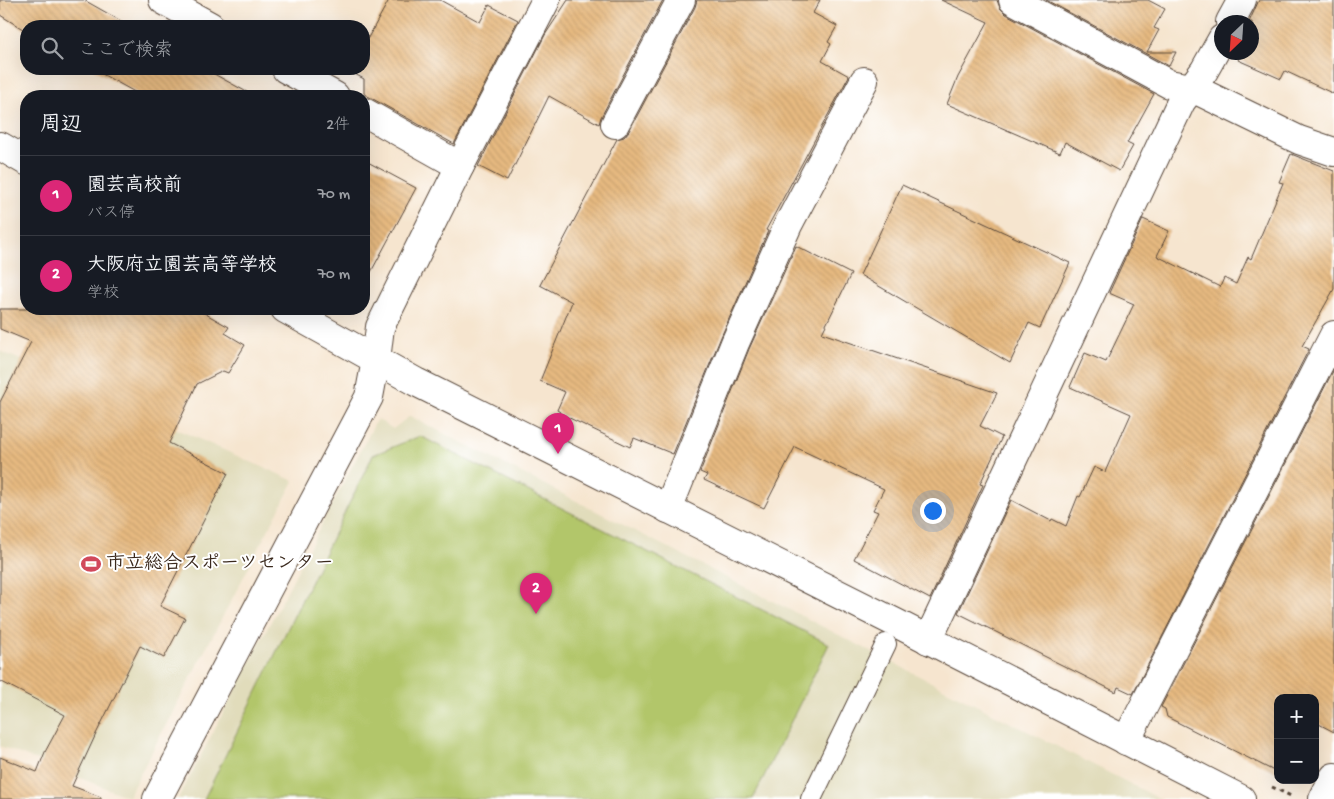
<!DOCTYPE html>
<html lang="ja">
<meta charset="utf-8">
<style>
:root{--surface:#171b24;--page:#242831;--text:#f1f3f6;--muted:#9ea1a6;--line:#363941;--accent:#db2777}
body{margin:0;font-family:"Gochi Hand","Klee One",sans-serif;background:var(--page);color:var(--text)}
.controls{position:absolute;right:15px;bottom:15px;display:grid;overflow:hidden;border-radius:10px;box-shadow:0 5px 20px #0002}
.controls button{width:45px;height:45px;display:grid;place-items:center;padding:0;border:0;border-bottom:1px solid var(--line);background:var(--surface);color:var(--text);font:25px sans-serif}
.compass{position:absolute;left:1214px;top:15px;width:45px;height:45px;border-radius:50%;background:var(--surface);box-shadow:0 5px 20px #0002;rotate:205deg}
.you{position:absolute;left:932px;top:510px;width:18px;height:18px;margin:-12px;border:4px solid #fff;border-radius:50%;background:#1a73e8;box-shadow:0 0 0 8px #1a73e833}
.badge{display:grid;place-items:center;width:32px;height:32px;border-radius:50%;background:var(--accent);color:#fff;font-size:16px;font-weight:700}
.pin{position:absolute;translate:-50% -41px;filter:drop-shadow(0 1px 2px #0008)}
.pin::after{content:'';position:absolute;top:26px;width:18px;height:15px;background:inherit;clip-path:polygon(0 0,100% 0,50% 100%)}
.list{margin:0;padding:0;list-style:none}
h2{display:flex;justify-content:space-between;align-items:center;height:65px;margin:0;padding:0 20px;font-size:21px}
h2 small{font-size:16px;font-weight:400;color:var(--muted)}
.list li{display:grid;grid-template-columns:32px 1fr auto;gap:15px;align-items:center;box-sizing:border-box;height:80px;padding:0 20px;border-top:1px solid var(--line)}
.list b{display:block;font-size:19px;white-space:nowrap}
.list p{margin:0;font-size:16px;white-space:nowrap;color:var(--muted)}
.list em{font-size:16px;font-style:normal;color:var(--muted)}
.icon{flex:none;width:28px;height:28px;fill:none;stroke:currentColor;stroke-width:2;stroke-linecap:round;stroke-linejoin:round}
.map{position:relative;flex:none;width:1334px;height:799px;overflow:hidden}
.search{position:absolute;background:var(--surface);box-shadow:0 5px 20px #0002;left:20px;top:20px;width:350px;height:55px;display:flex;align-items:center;gap:12px;box-sizing:border-box;padding:0 18px;border-radius:20px;color:var(--muted);font-size:19px}
.panel{position:absolute;background:var(--surface);box-shadow:0 5px 20px #0002;left:20px;top:90px;width:350px;height:225px;border-radius:20px}
.map>svg:first-child{display:block}
.built{fill:#e1dcbb}
.park{fill:#b2c66a;stroke:#767844}
.building{fill:url(#building-back-hatch)}
.lines{fill:none;stroke-linecap:round;stroke-linejoin:round}
.service-casing{stroke:#574639;stroke-width:22}
.minor-casing{stroke:#574639;stroke-width:30}
.tertiary-casing{stroke:#574639;stroke-width:30}
.path{stroke:#574639;stroke-width:3;stroke-dasharray:4 4;stroke-linecap:butt}
.service{stroke:#fff;stroke-width:20}
.minor{stroke:#fff;stroke-width:28}
.tertiary{stroke:#fff;stroke-width:28}
.labels{text-anchor:middle;dominant-baseline:central;stroke-width:4;stroke-linejoin:round;paint-order:stroke}
.poi-label{font-size:19px;font-weight:bold;fill:#3b2a1e;stroke:#fff;text-anchor:start}
</style>
<div class="map">
<svg width="1334" height="799" viewBox="0 0 1334 799">
<defs>
<pattern id="building-back-hatch" width="6" height="6" patternUnits="userSpaceOnUse" patternTransform="scale(1.25)"><rect width="6" height="6" fill="#e6b980"/><path d="M-1 5l2 2M0 0l6 6M5-1l2 2" fill="none" stroke="#c69f6e"/></pattern>
</defs>
<rect width="100%" height="100%" fill="#fff"/>
<filter id="ink" filterUnits="userSpaceOnUse"><feTurbulence type="fractalNoise" baseFrequency=".02" numOctaves="2"/><feDisplacementMap in="SourceGraphic" scale="10" xChannelSelector="R" yChannelSelector="G"/><feConvolveMatrix kernelMatrix="1 2 1 2 8 2 1 2 1" color-interpolation-filters="sRGB"/></filter>
<filter id="wash" filterUnits="userSpaceOnUse"><feTurbulence type="fractalNoise" baseFrequency=".0096" numOctaves="4" result="noise"/><feDisplacementMap in="SourceGraphic" scale="20" xChannelSelector="R" yChannelSelector="G"/><feGaussianBlur stdDeviation="1.12" result="paint"/><feColorMatrix in="noise" values="0 0 0 0 0 0 0 0 0 0 0 0 0 0 0 0 0 1.4 0 .05"/><feComposite in="paint" operator="in"/></filter>
<g filter="url(#wash)">
<rect width="100%" height="100%" fill="#f6e5cf"/>
<g class="built">
<path d="M0,351L294,481L128,797L0,746Z"/>
<path d="M410,416L1160,799H178L377,419L393,429Z"/>
</g>
<path class="park" d="M420,436L829,644L753,799H204L373,455Z"/>
<g id="blocks">
<g class="building">
<path d="M0,0H84L130,26H26V31L0,15Z"/>
<path d="M389,0H440L480,22L489,5L518,20L454,144L364,94V79L349,71L350,69H364V45Z"/>
<path d="M568,0H663L601,117L599,124L549,96L507,181L478,166L545,35Z"/>
<path d="M697,0H820L813,13L837,26L828,42L831,44L822,61L849,76L766,230L768,231L721,337L673,454L634,438L630,447L559,413L560,412L557,410L565,392L540,381L572,302L540,285L617,139L624,137L629,131L695,7Z"/>
<path d="M941,0H997L1000,8L1006,14L1154,94L1127,143L1133,146L1119,171L1065,142L1060,153L947,104L958,77L988,22Z"/>
<path d="M1046,0H1148L1165,9L1154,28L1159,30L1147,52H1176L1169,66Z"/>
<path d="M1259,0H1334V94L1285,71L1281,79L1238,60L1241,52H1252V22H1249Z"/>
<path d="M93,69H205L254,96H142Z"/>
<path d="M1291,154L1334,171V289L1302,346L1309,349L1133,694L1118,687L1116,692L958,613L1011,500L1051,521L1052,519L1066,526L1078,496L1080,497L1094,467L1105,472L1131,414L1070,387L1085,353L1106,362L1134,304L1109,293L1143,219L1169,231L1157,256L1220,287L1224,278L1236,284L1248,257L1251,259L1283,183L1279,182Z"/>
<path d="M364,160L416,188L364,285Z"/>
<path d="M902,185L1070,263L1040,328L1029,323L1010,363L860,275Z"/>
<path d="M796,246L851,274L822,333L997,393L980,426L1002,437L980,484L983,485L930,599L854,559L878,512L873,510L884,489L795,447L764,508L704,480L707,475L700,472L749,349Z"/>
<path d="M0,309H197L229,327L225,333L245,345L228,373L223,371L197,384L169,443L228,473L160,606L185,618L164,658L140,646L96,734L72,786L101,797V799H0V757L37,772L45,752L65,715L0,681V402L31,342L0,329Z"/>
<path d="M1334,369V732L1315,722V698H1278V773L1167,717L1165,709L1161,707Z"/>
</g>
</g>
</g>
<g filter="url(#ink)">
<use href="#blocks" fill-opacity="0" stroke="#574639" stroke-width="1"/>
<g class="lines">
<defs>
<path id="service" d="M811,799L886,644"/>
<g id="minor">
<path d="M163,0L210,26"/>
<path d="M1013,0L1169,84L1192,88L1299,140L1334,152"/>
<path d="M1230,22L1242,0"/>
<path d="M286,69L335,96"/>
<path d="M364,112L460,166"/>
<path d="M615,124L681,0"/>
<path d="M668,509L735,343L788,225L864,81"/>
<path d="M928,640L1181,102L1204,71L1222,39"/>
<path d="M1126,741L1334,335"/>
<path d="M157,799L369,397L376,360L380,327L460,166L546,0"/>
<path d="M1323,799L1334,777"/>
</g>
<g id="tertiary">
<path d="M0,146L26,161"/>
<path d="M285,309L416,382L896,623L1241,799"/>
</g>
</defs>
<use href="#service" class="service-casing"/>
<use href="#minor" class="minor-casing"/>
<use href="#tertiary" class="tertiary-casing"/>
<path class="path" d="M1272,787L1291,796"/>
<use href="#service" class="service"/>
<use href="#minor" class="minor"/>
<use href="#tertiary" class="tertiary"/>
</g>
</g>
<defs>
<symbol id="stadium-bare" viewBox="-9 -9 18 18"><path d="M0-5a6.5 5 0 1 0 0 10a6.5 5 0 1 0 0-10ZM-3.5-1.8h7v3.6h-7Z" fill="#d1495b" stroke="#fff" stroke-width="2.5" paint-order="stroke"/></symbol>
</defs>
<g fill-rule="evenodd">
<use href="#stadium-bare" x="77" y="550" width="28" height="28"/>
</g>
<g class="labels">
<g class="poi-label">
<text x="106" y="564">市立総合スポーツセンター</text>
</g>
</g>
</svg>
<div class="controls">
<button>+</button>
<button>−</button>
</div>
<svg class="compass" viewBox="-18 -18 36 36"><path d="M0-13l5 13h-10z" fill="#e53935"/><path d="M0 13l5-13h-10z" fill="#9ea1a6"/></svg>
<div class="you"></div>
<div class="pin badge" style="left:558px;top:454px">1</div>
<div class="pin badge" style="left:536px;top:614px">2</div>
<div class="search"><svg class="icon" aria-label="search" viewBox="0 0 24 24"><circle cx="10" cy="10" r="6"/><path d="M15 15l6 6"/></svg>ここで検索</div>
<section class="panel">
<h2>周辺<small>2件</small></h2>
<ul class="list">
<li><span class="badge">1</span><div><b>園芸高校前</b><p>バス停</p></div><em>70 m</em></li>
<li><span class="badge">2</span><div><b>大阪府立園芸高等学校</b><p>学校</p></div><em>70 m</em></li>
</ul>
</section>
</div>
